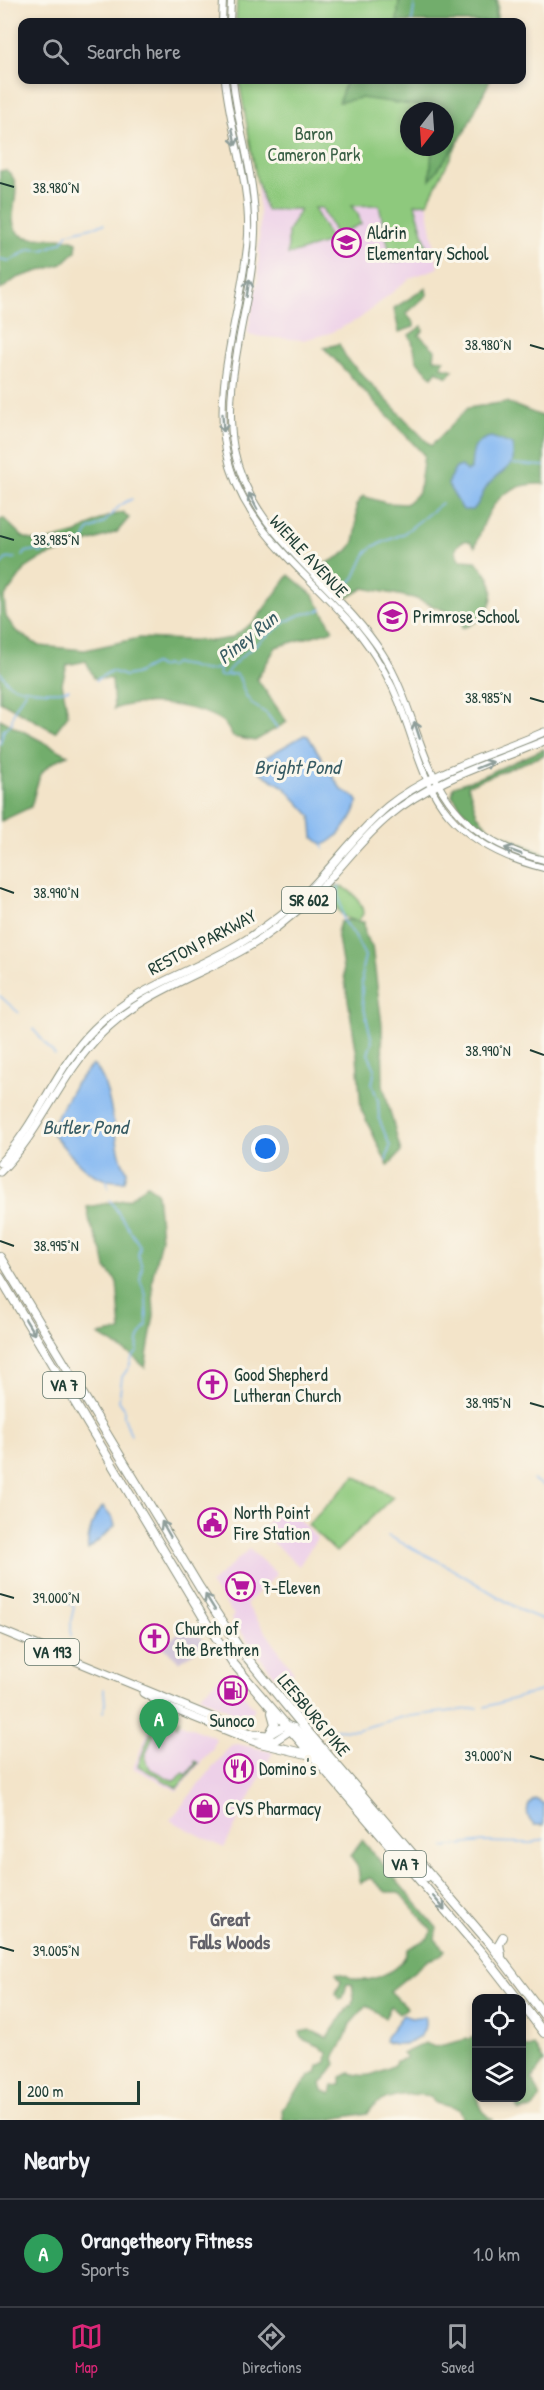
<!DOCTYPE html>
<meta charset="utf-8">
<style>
:root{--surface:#171b24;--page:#242831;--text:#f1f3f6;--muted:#9ea1a6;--line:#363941;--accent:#db2777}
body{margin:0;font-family:"Patrick Hand",sans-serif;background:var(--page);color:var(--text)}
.controls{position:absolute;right:18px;bottom:18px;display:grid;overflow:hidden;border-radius:12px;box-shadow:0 3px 9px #0003}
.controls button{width:54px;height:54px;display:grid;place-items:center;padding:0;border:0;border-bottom:2px solid var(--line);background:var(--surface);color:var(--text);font:30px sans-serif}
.compass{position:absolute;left:400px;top:102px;width:54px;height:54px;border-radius:50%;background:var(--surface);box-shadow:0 3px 9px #0003;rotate:197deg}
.scale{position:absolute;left:18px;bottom:15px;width:122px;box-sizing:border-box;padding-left:6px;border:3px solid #1f3d34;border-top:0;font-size:16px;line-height:21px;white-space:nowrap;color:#1f3d34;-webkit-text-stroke:4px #fbf7ec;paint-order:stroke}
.you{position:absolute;left:266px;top:1149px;width:21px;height:21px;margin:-15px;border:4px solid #fff;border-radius:50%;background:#1a73e8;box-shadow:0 0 0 9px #1a73e833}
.badge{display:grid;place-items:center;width:39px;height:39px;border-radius:50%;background:var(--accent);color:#fff;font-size:20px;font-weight:700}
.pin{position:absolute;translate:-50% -50px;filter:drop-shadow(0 2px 3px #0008)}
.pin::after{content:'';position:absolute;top:32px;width:21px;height:18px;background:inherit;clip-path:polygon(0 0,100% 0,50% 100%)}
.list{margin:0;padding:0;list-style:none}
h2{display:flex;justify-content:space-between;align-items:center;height:78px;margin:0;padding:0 24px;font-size:26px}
h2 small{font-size:20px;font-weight:400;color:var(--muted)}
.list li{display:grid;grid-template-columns:39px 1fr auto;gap:18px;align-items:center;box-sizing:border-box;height:108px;padding:0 24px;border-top:2px solid var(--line)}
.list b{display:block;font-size:22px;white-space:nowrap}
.list p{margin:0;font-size:20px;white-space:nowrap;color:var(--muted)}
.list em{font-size:20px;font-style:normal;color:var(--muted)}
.icon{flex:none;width:33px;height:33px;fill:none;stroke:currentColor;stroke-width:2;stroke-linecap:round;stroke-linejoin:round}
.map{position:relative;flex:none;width:544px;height:2120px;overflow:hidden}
.search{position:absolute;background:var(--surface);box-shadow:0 3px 9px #0003;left:18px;right:18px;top:18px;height:66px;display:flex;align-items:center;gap:15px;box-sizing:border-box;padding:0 21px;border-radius:12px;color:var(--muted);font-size:22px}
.sheet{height:186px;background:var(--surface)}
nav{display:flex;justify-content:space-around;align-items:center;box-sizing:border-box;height:84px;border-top:2px solid var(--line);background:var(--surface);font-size:16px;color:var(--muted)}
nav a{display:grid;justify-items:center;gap:3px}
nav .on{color:var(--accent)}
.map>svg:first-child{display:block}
.built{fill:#edd0e8}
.industrial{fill:#ccbed4}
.green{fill:#8ec97d;stroke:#568358;stroke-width:1.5;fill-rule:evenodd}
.forest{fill:#72ad6c;stroke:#487550;stroke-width:1.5}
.water{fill:#84b8f2;stroke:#527a93;stroke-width:1.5}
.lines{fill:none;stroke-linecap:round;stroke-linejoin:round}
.stream{stroke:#84b8f2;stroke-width:1.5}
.secondary-casing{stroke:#89907e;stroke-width:8}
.primary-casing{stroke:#89907e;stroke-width:9}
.highway-casing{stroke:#89907e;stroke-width:10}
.secondary{stroke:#fff;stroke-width:6}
.primary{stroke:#fff;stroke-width:7}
.highway{stroke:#fff;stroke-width:8}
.oneway{stroke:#8f9e9a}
.ticks{fill:none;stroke:#1f3d34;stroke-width:2}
.labels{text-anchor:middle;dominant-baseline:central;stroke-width:6;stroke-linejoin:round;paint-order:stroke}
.shield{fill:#fbf7ec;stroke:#61756b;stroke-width:1.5}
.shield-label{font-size:16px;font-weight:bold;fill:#1f3d34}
.park-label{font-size:18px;fill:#3b6046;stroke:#fbf7ec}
.poi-label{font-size:18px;fill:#1f3d34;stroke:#fbf7ec;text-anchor:start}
.street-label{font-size:18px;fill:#1f3d34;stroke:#fbf7ec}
.water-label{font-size:20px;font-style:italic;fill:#385c64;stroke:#fbf7ec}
.neighbourhood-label{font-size:20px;font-weight:bold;fill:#626169;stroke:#fbf7ec}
.ticks-label{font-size:15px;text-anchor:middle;fill:#1f3d34;stroke:#fbf7ec;stroke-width:6;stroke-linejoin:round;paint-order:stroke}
</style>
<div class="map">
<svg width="544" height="2120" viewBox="0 0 544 2120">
<rect width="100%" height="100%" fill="#fbf7ec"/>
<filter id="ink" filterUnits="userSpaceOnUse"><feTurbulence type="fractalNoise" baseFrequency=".0167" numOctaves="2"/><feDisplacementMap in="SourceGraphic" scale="12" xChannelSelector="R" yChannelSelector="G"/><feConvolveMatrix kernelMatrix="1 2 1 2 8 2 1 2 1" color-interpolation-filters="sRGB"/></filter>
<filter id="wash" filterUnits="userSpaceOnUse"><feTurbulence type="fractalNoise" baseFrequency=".008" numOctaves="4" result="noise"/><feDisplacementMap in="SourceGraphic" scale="24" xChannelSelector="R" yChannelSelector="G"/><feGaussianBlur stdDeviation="1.35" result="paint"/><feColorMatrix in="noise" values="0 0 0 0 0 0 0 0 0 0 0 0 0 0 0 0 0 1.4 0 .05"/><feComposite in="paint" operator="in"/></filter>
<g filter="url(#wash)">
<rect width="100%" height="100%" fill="#f3e4c9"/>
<g class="built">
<path d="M256,176L266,210L427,203L438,268L410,278L359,319L330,333L303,340L252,336L248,334V330L258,279L260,216Z"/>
<path d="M284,1505L317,1538L299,1566L261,1532L262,1528Z"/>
<path d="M249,1549L277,1574L246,1604L294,1672L281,1683L253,1649L231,1618L234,1615L210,1584Z"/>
<path d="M225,1673L255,1709L245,1718L199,1696Z"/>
<path d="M157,1710L182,1724L216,1738L213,1748L177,1791L133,1768Z"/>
<path d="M238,1744L273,1752L224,1848L170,1820L231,1745Z"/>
</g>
<path class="industrial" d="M190,1622L206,1644L179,1662L163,1647Z"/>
<g class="green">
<path d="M237,0H498L497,22H236Z"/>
<path d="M239,80H490L427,203L415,204L429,254L392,262L379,205L351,206L358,214L361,224L336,235L322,208H314L330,238L329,242L288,255V232L300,209L266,210L256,177ZM409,111H445V147H409Z"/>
<path d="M336,886C348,886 363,901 363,914L358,921C341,920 327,902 336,886Z"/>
<path d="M355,1476L393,1497L336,1552L308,1525Z"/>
<path d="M159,1710L180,1720L177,1728V1725L160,1718L145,1756L150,1769L174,1781L184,1773L187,1775L196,1763L194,1761L198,1763L177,1788L138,1766Z"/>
</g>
<g class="forest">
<path d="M399,0H496L495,22H397Z"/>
<path d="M346,80H490L464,133L430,180L432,147H445V111H434V108L361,98L339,102Z"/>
<path d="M6,170C30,186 0,221 21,235C36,243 60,233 77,242L76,251L62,264L17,278L0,290V171Z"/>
<path d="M426,288L427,295L406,314L414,323V327L399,332L394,308Z"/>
<path d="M422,326L423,331L419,335L435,350L434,359L444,360L441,367L453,370L447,377L437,371L432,377L417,361L412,341L409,335Z"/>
<path d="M339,344L347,359L431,446L468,408L506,402L544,417V484C498,482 488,510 475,547C470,538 460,539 456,549L457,556L461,560L476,561C480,567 487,573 490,580C499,601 482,623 462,628L463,618L414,598L364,588L347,598L320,566C358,550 357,544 356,505L363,496L386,503L406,504L419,492L424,455L324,348Z"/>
<path d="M123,512L129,518L117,532L42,558L26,568L4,598L6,617L16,631L39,646L85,650L139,638L213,641L231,638L255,621L289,575L314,596L333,630L276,647L257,679L287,722L255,741L233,737C230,732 226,724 222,721C197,705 142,698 114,709L112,679L94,678L86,661L67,665L62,683L68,715L55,732L0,701V520L3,518L23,537L40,543L77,533L101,519Z"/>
<path d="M0,719L68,755C36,769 40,776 31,807L1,821Z"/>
<path d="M544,749V755L468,785L477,814L488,828L544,854V856C503,847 475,830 452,795L454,786L480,777Z"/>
<path d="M347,920L364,922L365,936L372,946L382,1025L383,1085L401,1152L388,1166L361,1109L357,1055L337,932L340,922Z"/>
<path d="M147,1185L157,1192L161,1238L152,1280L154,1315L145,1368L134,1357L99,1335L121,1331L117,1282L106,1268L103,1254L90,1223L87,1207L129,1199Z"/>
<path d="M362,1840L437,1928L435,1939L445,1950L440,1956L428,1960L390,1991L407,2008L399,2014L391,2007L385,2018L367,2005L350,2024L344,2041L334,2058L336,2064L321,2084L323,2091L331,2094L333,2086L341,2085V2077L350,2073C367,2079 378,2073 394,2065L396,2061L406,2058L402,2054L425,2043L435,2047L476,2037V2096L483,2111L493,2120H461L463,2117L459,2109L435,2103L430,2096C410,2093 381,2093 368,2113L326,2120H283L282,2108L310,2076L318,2072V2066L326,2062L327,2053L319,2046L302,2039L300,2032L310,2030L327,2038L349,2006H352L354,1998L352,1984H347L343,1998L339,2000L336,1993L341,1981L336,1973C345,1972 346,1977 354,1979C373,1984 403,1969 408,1949L428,1938L432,1930L399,1892H386L370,1878L360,1883L358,1867L350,1856Z"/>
<path d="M524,2045L528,2048L534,2045L544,2062L532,2079L540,2098L532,2109L519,2111L515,2098H522V2048Z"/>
</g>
<g class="water">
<path d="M491,437L513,445V461C508,470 495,476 488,485C481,494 481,502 473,510H463L448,485L449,479L456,468L462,466L466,471L471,470C472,453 472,441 491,437Z"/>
<path d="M304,735L308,736L337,783L342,790L355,797L358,801C355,817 338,840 323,845L313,837L311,816L284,787L261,773L257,767L259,761Z"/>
<path d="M92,1065C109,1071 115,1140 121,1158C122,1163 125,1167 127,1171L125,1181C90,1185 71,1155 51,1132L52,1125L76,1083Z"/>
<path d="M103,1507L113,1519L115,1526L88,1550C86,1541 94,1512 103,1507Z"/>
<path d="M535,1799L544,1804V1825H534C525,1817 525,1805 535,1799Z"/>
<path d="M403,2015L411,2018L424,2016C431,2039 403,2050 385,2041L386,2037Z"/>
</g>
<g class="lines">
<g class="stream">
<path d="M412,22L415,0"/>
<path d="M0,259L10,261L30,249L43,250L62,242L68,233L104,224"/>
<path d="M512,464L544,466"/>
<path d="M23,556L26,552L36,550L40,553L59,547L63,548L78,543L82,544L89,530C114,522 110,507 132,499"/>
<path d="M0,566L6,559L15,558"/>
<path d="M342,592L355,577L365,555L372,547L403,534L442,503"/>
<path d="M0,672C3,675 5,680 8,683C17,690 58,694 69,689"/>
<path d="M226,674C232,662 281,623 295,617C304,612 313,614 322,609"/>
<path d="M96,680L111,671L125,676L135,674L154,664L159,667L166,665L168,667L174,663C179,665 183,665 189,666C201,669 205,673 218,668L220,669L218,673L220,676L235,674L239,677L245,694L252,704L267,714L278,729"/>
<path d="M0,744L4,729L12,723C11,710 20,702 25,691"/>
<path d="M323,845L324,849"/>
<path d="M339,885C337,898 343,909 343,921L353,933L365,956L362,969V1000L372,1041L368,1054L375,1069L372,1084L378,1100L379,1119L390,1146L386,1161"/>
<path d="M0,996L19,1013"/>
<path d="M33,1029L55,1055"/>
<path d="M107,1179L108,1188"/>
<path d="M110,1200L140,1246L138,1255L142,1267L140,1280L146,1295L147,1325C141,1334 136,1339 138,1351L132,1358L129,1367L122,1377L119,1401L124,1408V1417L131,1435"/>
<path d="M533,1480L544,1486"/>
<path d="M388,1536L442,1563L522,1611L544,1620"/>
<path d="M62,1597L74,1607L71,1620V1636"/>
<path d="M485,1707L544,1690"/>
<path d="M103,1712L105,1704L104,1689"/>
<path d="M331,1729L356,1730L402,1717L478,1708"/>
<path d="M445,1847L482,1842L532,1843L544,1839"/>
</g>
</g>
</g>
<g filter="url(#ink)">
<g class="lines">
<defs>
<g id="secondary">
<path d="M222,22L223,0"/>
<path d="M230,22L231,0"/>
<path d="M225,80C230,131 250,182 248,235C244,303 212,382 226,450C244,543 329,582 375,656C388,676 398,697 405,719C417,752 425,787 449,815C474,844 507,859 544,868"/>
<path d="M233,80C238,131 257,181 255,233C253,304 221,377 234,449C251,537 336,582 382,653C414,702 419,767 455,809C478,837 509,852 544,860"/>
</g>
<g id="primary">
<path d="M0,1163C38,1123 55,1068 94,1029C141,982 197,972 250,937C270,923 290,909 307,892C335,864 358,831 388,806C433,770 492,755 544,732"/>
<path d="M0,1172C42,1131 60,1074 102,1033C146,989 207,974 258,941C286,922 311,900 333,875C351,855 368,833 389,816C433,779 492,763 544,741"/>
<path d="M0,1630L253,1734L269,1735L286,1725"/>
<path d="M143,1693L168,1707L255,1742L276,1740L294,1728"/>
</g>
<g id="highway">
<path d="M0,1257L200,1588L240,1649L298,1720L491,1945L544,2015"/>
<path d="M0,1277L211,1630L233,1663L482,1953L517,1998"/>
<path d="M288,1726L294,1728L302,1735L427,1877"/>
<path d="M269,1735L275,1724L272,1713"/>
<path d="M260,1743L311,1755"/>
<path d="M501,1955L499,1944L503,1937"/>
<path d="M522,2004L544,2033"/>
</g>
</defs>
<use href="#secondary" class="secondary-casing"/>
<use href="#primary" class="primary-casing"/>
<use href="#highway" class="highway-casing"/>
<use href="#secondary" class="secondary"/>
<use href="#primary" class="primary"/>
<use href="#highway" class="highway"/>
</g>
<defs><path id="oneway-shaft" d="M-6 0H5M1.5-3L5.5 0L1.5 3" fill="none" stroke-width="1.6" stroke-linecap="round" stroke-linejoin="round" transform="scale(1.5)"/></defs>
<g class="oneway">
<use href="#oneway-shaft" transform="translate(234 137) rotate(78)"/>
<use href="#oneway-shaft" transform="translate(248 288) rotate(-81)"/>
<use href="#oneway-shaft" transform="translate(223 423) rotate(87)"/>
<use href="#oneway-shaft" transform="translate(253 501) rotate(-118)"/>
<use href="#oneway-shaft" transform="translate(417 730) rotate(-108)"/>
<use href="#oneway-shaft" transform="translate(485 765) rotate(-22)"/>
<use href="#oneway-shaft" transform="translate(513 851) rotate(-159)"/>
<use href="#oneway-shaft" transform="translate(30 1327) rotate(59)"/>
<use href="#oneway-shaft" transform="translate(166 1529) rotate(-120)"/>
<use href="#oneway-shaft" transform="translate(210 1602) rotate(-122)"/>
<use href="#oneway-shaft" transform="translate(439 1903) rotate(49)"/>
</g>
</g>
<path class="ticks" d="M0,183L14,187M530,345L544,349M0,536L14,540M530,698L544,702M0,888L14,893M530,1050L544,1055M0,1241L14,1246M530,1403L544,1407M0,1594L14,1598M530,1756L544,1760M0,1947L14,1951"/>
<defs>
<symbol id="school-ring" viewBox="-11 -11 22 22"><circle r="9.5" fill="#fbf7ec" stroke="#b5179e" stroke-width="1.5"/><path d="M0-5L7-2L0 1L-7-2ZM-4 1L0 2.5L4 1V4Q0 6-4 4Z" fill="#b5179e"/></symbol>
<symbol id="church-ring" viewBox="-11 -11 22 22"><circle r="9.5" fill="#fbf7ec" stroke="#b5179e" stroke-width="1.5"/><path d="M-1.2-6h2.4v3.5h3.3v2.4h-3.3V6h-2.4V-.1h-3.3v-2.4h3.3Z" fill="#b5179e"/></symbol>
<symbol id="civic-ring" viewBox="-11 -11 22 22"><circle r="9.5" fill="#fbf7ec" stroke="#b5179e" stroke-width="1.5"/><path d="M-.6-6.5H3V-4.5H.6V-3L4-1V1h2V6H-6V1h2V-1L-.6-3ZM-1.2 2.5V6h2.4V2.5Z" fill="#b5179e"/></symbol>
<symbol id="supermarket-ring" viewBox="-11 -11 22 22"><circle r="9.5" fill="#fbf7ec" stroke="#b5179e" stroke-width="1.5"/><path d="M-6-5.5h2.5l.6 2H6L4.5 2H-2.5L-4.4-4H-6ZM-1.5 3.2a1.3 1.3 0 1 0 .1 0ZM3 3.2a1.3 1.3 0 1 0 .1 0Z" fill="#b5179e"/></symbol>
<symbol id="fuel-ring" viewBox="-11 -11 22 22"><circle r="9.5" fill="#fbf7ec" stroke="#b5179e" stroke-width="1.5"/><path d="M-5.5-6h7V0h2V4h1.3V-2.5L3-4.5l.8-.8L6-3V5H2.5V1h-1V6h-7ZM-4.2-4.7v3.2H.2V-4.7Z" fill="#b5179e"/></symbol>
<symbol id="restaurant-ring" viewBox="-11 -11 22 22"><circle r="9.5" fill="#fbf7ec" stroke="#b5179e" stroke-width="1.5"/><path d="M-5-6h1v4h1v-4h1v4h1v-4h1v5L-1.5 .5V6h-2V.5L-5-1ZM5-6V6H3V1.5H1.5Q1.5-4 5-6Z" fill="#b5179e"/></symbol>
<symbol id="shop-ring" viewBox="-11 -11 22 22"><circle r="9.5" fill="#fbf7ec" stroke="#b5179e" stroke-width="1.5"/><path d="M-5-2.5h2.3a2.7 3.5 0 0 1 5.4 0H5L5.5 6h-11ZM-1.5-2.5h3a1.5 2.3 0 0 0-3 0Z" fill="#b5179e"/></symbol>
</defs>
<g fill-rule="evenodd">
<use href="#school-ring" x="330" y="226" width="33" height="33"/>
<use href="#school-ring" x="376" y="600" width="33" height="33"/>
<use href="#church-ring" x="196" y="1368" width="33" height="33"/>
<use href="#civic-ring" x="196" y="1506" width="33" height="33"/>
<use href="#supermarket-ring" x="224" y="1570" width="33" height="33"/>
<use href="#church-ring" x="138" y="1622" width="33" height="33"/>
<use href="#fuel-ring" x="216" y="1674" width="33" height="33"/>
<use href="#restaurant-ring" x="222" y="1752" width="33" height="33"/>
<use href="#shop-ring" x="188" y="1792" width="33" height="33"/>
</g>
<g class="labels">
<g class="shield">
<rect x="282" y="887" width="54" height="26" rx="4.5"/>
<rect x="43" y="1372" width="42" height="26" rx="4.5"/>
<rect x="25" y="1639" width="54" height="26" rx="4.5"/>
<rect x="384" y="1851" width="42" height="26" rx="4.5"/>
</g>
<g class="shield-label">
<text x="309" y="900">SR 602</text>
<text x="64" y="1385">VA 7</text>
<text x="52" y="1652">VA 193</text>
<text x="405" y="1864">VA 7</text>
</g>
<g class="park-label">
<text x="314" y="133">Baron<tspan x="314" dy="21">Cameron Park</tspan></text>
</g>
<g class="poi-label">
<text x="367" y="232">Aldrin<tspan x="367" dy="21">Elementary School</tspan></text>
<text x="413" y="616">Primrose School</text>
<text x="234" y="1374">Good Shepherd<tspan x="234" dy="21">Lutheran Church</tspan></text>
<text x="234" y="1512">North Point<tspan x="234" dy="21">Fire Station</tspan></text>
<text x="262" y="1587">7-Eleven</text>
<text x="175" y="1628">Church of<tspan x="175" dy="21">the Brethren</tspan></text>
<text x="232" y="1720" text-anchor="middle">Sunoco</text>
<text x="259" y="1768">Domino's</text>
<text x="225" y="1808">CVS Pharmacy</text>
</g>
<g class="street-label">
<text transform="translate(309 556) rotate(47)">WIEHLE AVENUE</text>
<text transform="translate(202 942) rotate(-28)">RESTON PARKWAY</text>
<text transform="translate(314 1715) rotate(50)">LEESBURG PIKE</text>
</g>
<g class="water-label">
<text transform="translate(247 637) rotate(-39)">Piney Run</text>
<text x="297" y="766">Bright Pond</text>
<text x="85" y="1126">Butler Pond</text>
</g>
<g class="neighbourhood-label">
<text x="230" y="1918">Great<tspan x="230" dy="23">Falls Woods</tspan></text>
</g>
</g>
<g class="ticks-label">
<text x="56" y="193">38.980°N</text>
<text x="488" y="350">38.980°N</text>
<text x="56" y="545">38.985°N</text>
<text x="488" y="703">38.985°N</text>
<text x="56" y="898">38.990°N</text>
<text x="488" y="1056">38.990°N</text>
<text x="56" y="1251">38.995°N</text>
<text x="488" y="1408">38.995°N</text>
<text x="56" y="1603">39.000°N</text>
<text x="488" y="1761">39.000°N</text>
<text x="56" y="1956">39.005°N</text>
</g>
</svg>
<div class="controls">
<button><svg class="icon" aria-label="locate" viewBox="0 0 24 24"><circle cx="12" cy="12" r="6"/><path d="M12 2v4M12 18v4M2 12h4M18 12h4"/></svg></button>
<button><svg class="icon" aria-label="layers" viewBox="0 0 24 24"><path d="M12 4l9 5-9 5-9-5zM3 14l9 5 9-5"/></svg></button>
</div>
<svg class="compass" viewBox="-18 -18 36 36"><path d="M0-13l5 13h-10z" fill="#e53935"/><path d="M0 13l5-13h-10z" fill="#9ea1a6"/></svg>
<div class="scale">200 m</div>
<div class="you"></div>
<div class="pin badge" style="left:159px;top:1749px;background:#2e9e5b">A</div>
<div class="search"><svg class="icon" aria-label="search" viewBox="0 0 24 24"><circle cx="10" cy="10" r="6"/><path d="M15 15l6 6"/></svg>Search here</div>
</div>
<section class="sheet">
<h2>Nearby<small></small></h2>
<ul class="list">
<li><span class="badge" style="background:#2e9e5b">A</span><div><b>Orangetheory Fitness</b><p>Sports</p></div><em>1.0 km</em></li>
</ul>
</section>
<nav>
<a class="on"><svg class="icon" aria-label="map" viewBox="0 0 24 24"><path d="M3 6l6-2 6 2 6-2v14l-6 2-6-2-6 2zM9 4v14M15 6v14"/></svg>Map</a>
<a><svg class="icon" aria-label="directions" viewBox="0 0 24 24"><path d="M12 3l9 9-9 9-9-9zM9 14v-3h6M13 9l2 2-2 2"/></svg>Directions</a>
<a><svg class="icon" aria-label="saved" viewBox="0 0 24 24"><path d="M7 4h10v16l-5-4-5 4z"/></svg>Saved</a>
</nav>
